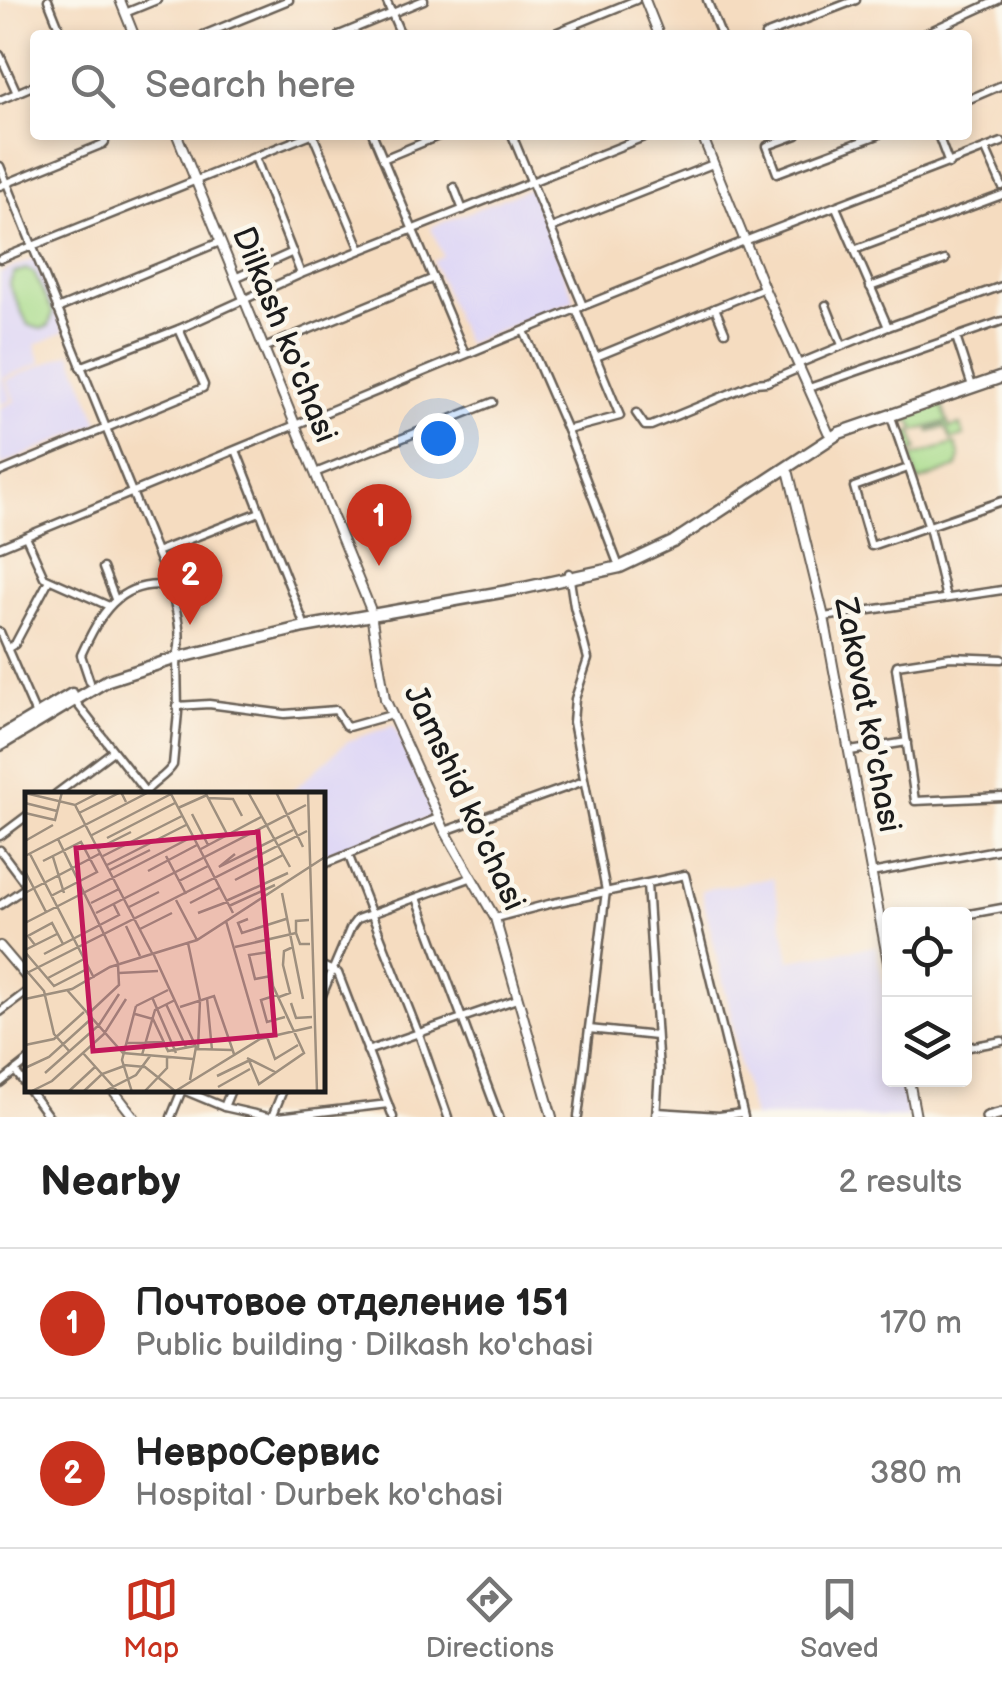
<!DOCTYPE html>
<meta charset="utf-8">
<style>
:root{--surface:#fff;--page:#f6f6f6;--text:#222;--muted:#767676;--line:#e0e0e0;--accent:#c8321e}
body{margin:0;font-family:"Balsamiq Sans",sans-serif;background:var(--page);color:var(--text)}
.controls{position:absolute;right:30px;bottom:30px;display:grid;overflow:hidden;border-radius:10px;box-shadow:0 5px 15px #0003}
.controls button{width:90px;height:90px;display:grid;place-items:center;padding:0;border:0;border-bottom:2px solid var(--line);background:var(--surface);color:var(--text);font:50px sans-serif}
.you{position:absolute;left:438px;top:438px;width:35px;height:35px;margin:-25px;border:8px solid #fff;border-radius:50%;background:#1a73e8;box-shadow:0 0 0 15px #1a73e833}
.badge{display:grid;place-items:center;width:65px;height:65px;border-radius:50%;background:var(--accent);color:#fff;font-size:32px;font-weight:700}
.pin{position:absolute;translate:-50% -82px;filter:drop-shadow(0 2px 5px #0008)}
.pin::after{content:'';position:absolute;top:52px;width:35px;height:30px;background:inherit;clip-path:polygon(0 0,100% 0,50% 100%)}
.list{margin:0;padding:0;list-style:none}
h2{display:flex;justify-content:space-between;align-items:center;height:130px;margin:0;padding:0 40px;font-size:42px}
h2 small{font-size:32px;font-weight:400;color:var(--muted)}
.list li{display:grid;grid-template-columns:65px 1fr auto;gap:30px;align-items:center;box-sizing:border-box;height:150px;padding:0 40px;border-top:2px solid var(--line)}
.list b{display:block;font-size:38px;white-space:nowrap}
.list p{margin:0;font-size:32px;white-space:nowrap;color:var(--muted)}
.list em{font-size:32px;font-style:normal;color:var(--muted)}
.icon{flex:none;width:55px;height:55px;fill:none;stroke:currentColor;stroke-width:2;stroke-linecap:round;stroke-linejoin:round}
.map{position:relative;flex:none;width:1002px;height:1117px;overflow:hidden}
.search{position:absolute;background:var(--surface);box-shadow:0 5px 15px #0003;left:30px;right:30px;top:30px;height:110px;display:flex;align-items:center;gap:25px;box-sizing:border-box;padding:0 35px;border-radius:10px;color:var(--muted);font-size:38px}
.sheet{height:430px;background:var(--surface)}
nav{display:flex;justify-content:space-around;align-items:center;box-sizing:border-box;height:140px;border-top:2px solid var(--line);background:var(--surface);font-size:28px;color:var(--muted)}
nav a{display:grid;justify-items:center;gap:5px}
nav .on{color:var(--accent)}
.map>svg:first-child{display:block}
.built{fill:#ddd5f6}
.green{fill:#a8db8b;stroke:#627c54;stroke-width:2.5}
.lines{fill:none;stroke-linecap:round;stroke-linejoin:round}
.minor-casing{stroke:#685f55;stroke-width:11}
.tertiary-casing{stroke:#685f55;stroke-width:12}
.secondary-casing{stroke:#685f55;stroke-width:14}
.primary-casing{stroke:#685f55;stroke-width:15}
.minor{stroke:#fff;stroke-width:6}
.tertiary{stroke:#fff;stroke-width:8}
.secondary{stroke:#fff;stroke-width:9}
.primary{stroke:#fff;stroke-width:10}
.labels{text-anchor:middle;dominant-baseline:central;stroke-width:9;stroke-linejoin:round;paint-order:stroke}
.street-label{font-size:32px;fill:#1c1c1c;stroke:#fbf7ec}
.inset-road{fill:none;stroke:#9e8f7e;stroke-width:2.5}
.view{fill:#c2185b;fill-opacity:0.15;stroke:#c2185b;stroke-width:5}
.inset-edge{fill:none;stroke:#1c1c1c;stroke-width:5}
</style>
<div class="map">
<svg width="1002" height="1117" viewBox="0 0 1002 1117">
<rect width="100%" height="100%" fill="#fbf7ec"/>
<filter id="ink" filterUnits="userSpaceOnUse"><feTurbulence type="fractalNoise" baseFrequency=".01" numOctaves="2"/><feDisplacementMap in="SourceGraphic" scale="20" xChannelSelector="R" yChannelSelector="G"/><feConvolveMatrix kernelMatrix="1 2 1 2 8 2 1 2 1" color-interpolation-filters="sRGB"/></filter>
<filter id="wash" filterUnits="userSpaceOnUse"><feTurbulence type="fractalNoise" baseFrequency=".0048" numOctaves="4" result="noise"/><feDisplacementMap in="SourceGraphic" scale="40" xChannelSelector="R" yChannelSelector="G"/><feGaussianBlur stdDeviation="2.25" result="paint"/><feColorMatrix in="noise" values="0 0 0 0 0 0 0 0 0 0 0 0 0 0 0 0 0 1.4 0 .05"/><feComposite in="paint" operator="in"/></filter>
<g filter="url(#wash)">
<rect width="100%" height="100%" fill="#f5dcc0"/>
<g class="built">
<path d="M530,188L575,300L466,344L433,261L443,256L431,227Z"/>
<path d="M36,258L64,332L35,345L41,363L3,378L12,400L0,405V273Z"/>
<path d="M71,353L99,423L0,466V408L15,401L6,380Z"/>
<path d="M394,725L436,816L323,855L322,794H292L291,792L348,741Z"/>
<path d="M773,878L790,960L876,946L889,1018L890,1080H901L908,1117H753L738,1059L731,1015L733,1014L730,1010L701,890Z"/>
</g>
<g class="green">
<path d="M26,269L34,273L53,313L49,326L41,329L28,325L9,285L14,273Z"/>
<path d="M941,403L950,428L960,425L964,436L951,440L946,427L930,432L929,430L945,424V422L915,431L911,420L901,423L904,434L912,432L917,449L909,453L897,418Z"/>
<path d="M953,444L956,445L960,457L957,467L918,482L911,457Z"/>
</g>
</g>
<g filter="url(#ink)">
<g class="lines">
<defs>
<g id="minor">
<path d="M48,0L62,35"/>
<path d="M386,0L401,35"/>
<path d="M707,0L721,35"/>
<path d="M125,13L157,0"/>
<path d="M203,35L289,0"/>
<path d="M339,35L424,0"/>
<path d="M550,35L636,0"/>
<path d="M765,35L856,0"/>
<path d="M922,35L998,0"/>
<path d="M0,55L17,93"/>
<path d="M0,100L35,85"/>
<path d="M967,100L1002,85"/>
<path d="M313,135L361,250"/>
<path d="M373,135L465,354"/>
<path d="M512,135L583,306"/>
<path d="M797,135L767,146L777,173L878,135"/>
<path d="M938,135L949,164"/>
<path d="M986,150L1002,186"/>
<path d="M255,157L301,274"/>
<path d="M383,159L441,135"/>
<path d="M0,166L170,586C175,607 183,630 178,652"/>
<path d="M0,186L103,144L105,142L103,135"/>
<path d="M454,187L463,210"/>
<path d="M836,207L888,327"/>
<path d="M551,228L713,164"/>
<path d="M854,250L1002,195"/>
<path d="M0,259L309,135"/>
<path d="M235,278L293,252"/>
<path d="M870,287L945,260"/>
<path d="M826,305L842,345"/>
<path d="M715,308L725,332"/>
<path d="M57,309L220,242"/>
<path d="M524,331L567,430L617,561"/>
<path d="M956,337L972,386"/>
<path d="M264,348L434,278"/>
<path d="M596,357L764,288"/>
<path d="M798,364L888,327L1002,286"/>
<path d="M80,367L179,329L301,274L649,135"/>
<path d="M809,388L1002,321"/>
<path d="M636,413L645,426H651L755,383L767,382L800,368"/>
<path d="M890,414L929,527L946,598"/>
<path d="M567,430L620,416L576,309"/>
<path d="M236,450L303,621"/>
<path d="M908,468L854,487L871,546L1002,501"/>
<path d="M0,472L203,388L204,385L179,329"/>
<path d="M315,473L493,402"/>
<path d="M26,537L44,577L109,606"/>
<path d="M0,547L576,309L742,242L1002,142"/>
<path d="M156,552L260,512"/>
<path d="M103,568L115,599"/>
<path d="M569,573L574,606L588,659L575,699L573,722L606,891L578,1117"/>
<path d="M824,617L1002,590"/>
<path d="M0,632L37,717"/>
<path d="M7,649L15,644L49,580"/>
<path d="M1002,659L950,657L897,665L896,668L915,801L1002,797"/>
<path d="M90,682L81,655C99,616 118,579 169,586"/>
<path d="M75,701L147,794"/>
<path d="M177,706L209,704L285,714L336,710L345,725L348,727L391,715"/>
<path d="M850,751L907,742"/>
<path d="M56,794L113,751"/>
<path d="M144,794C151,783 166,777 173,765L178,712L177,658"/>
<path d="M445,831L584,781"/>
<path d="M0,836L28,815"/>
<path d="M0,850L27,886"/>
<path d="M348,854L420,1037L448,1117"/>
<path d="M322,865L438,818"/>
<path d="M871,873L1002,849"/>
<path d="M647,884L659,1071L656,1117"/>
<path d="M417,898L499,1117"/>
<path d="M0,905L28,886"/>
<path d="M964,915L1002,908"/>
<path d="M495,918L549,904L685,875L744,1117"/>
<path d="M322,966L338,973L393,1117"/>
<path d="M322,995L351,927L357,919L470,878"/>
<path d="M0,1012L28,991"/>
<path d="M589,1029L656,1036"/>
<path d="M964,1048L1002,1041"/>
<path d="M367,1051L517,999"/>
<path d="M15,1071L28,1088"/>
<path d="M0,1083L28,1061"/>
<path d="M29,1090L49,1117"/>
<path d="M183,1090L224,1107L268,1117"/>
<path d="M224,1107L231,1090"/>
<path d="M657,1112L719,1116L742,1113"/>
<path d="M171,1117L182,1090"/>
<path d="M272,1117L283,1090"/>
<path d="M278,1117L388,1104"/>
</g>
<g id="tertiary">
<path d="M120,0L134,35"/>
<path d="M645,0L659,35"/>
<path d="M177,135L370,608"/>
<path d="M702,135L764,288L828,432"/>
<path d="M785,468L789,474L824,617L890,973"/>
<path d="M371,614L385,699L445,831L495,918L552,1117"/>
<path d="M0,946L28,979"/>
<path d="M909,1080L916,1117"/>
<path d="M113,1090L134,1117"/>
</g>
<path id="secondary" d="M987,1117L1002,1113"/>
<g id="primary">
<path d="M0,737L72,694"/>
<path d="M0,745L108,680L177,658L304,627L524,588L620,567L673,542L839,433L1002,377"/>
</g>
</defs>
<use href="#minor" class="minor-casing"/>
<use href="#tertiary" class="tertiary-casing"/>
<use href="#secondary" class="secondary-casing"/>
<use href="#primary" class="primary-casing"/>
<use href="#minor" class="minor"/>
<use href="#tertiary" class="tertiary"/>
<use href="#secondary" class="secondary"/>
<use href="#primary" class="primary"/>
</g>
</g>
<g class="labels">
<g class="street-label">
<text transform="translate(284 335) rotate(68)">Dilkash ko'chasi</text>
<text transform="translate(867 715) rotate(79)">Zakovat ko'chasi</text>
<text transform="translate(464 798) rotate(65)">Jamshid ko'chasi</text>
</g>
</g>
<g transform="translate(25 792)">
<rect width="300" height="300" fill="#f5dcc0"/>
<path class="inset-road" d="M145,0L208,121M180,0L203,44M223,0L265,75M251,0L278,55M283,0L292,300M0,1L50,13L75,0M183,6L208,7L217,24M0,11L32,19M50,13L127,161M153,16L182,3M0,21L30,28L37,0M54,21L96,0L101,10M167,22L183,53M67,43L146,2M82,46L150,11M33,47L93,171M0,49L28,33M74,56L106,40M174,58L236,25M5,62L69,186M210,62L194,75L268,38M0,64L124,0M78,64L157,24M141,64L161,102M28,65L39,101M18,69L56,50L72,80L26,104M82,73L161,33M85,78L125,58M0,79L21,120M123,79L172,53M210,88L258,63M154,89L183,74M0,101L76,61M257,101L278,207M151,108L172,148M201,109L263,81M66,111L94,97M165,111L194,96M204,114L250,93M104,115L134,100M71,121L281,13M173,121L202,110M223,127L213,131L217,141L261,127M284,128L271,129V141L275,152H285M201,129L235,247M0,131L167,45M101,134L115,164M115,137L147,121M163,151L175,208L173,257M10,153L3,144L27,131L38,152M210,155L271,141M0,158L32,142M0,160L29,194L64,176M244,160L224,163L230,187L246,184M128,161L171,255L165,288M19,162L94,123L89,113M0,177L19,199L29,242L45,260M94,181L133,179M0,182L282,39M23,186L59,167M42,198L98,261L168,267M252,203L236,208L242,230L260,225M127,205L151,261M254,205L265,201L258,173L259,159L268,155M182,206L187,258M0,207L47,197L85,175L172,148L300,65M266,211L271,226L287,225M141,212L161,255M111,214L143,198M155,215L189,204L209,262M110,222L128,227L143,259L170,254M62,223L94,193L93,173M242,245L250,267L273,253M101,251L139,250M0,253L29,247L59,220M171,257L207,258M58,261L93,300M117,263L130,218L150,208M222,266L252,281M223,266L234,292L279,261L248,194L242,141M98,273L120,275L150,299M0,276L24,265L66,227M20,281L74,233L94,202M192,284L223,269M193,295L225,277M5,300L27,289L79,242L101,207M43,300L70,275M58,300L77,282L99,274M78,300L111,283L125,264M107,300L97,268L111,214M119,300L142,276V265M149,300L235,247L287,235"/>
<path class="view" d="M233,40L250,243L68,259L51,56Z"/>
<rect width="300" height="300" class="inset-edge"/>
</g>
</svg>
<div class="controls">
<button><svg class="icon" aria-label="locate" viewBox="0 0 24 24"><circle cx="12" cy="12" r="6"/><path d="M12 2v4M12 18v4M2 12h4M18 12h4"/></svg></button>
<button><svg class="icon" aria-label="layers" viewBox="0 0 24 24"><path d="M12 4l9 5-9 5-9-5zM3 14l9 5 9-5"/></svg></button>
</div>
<div class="you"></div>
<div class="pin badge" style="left:379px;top:566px">1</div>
<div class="pin badge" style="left:190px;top:625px">2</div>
<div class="search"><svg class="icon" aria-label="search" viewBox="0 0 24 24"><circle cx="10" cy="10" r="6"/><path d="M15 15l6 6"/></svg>Search here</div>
</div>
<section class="sheet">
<h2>Nearby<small>2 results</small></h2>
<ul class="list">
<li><span class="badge">1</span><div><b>Почтовое отделение 151</b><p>Public building · Dilkash ko'chasi</p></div><em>170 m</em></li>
<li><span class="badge">2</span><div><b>НевроСервис</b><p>Hospital · Durbek ko'chasi</p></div><em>380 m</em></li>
</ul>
</section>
<nav>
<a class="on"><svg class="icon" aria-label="map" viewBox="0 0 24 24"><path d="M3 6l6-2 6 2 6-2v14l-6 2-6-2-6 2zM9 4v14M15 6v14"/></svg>Map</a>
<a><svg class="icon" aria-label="directions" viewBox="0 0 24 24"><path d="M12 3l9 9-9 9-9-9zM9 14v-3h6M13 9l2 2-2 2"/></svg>Directions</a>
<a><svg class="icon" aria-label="saved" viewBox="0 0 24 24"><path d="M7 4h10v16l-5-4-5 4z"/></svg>Saved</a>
</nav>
